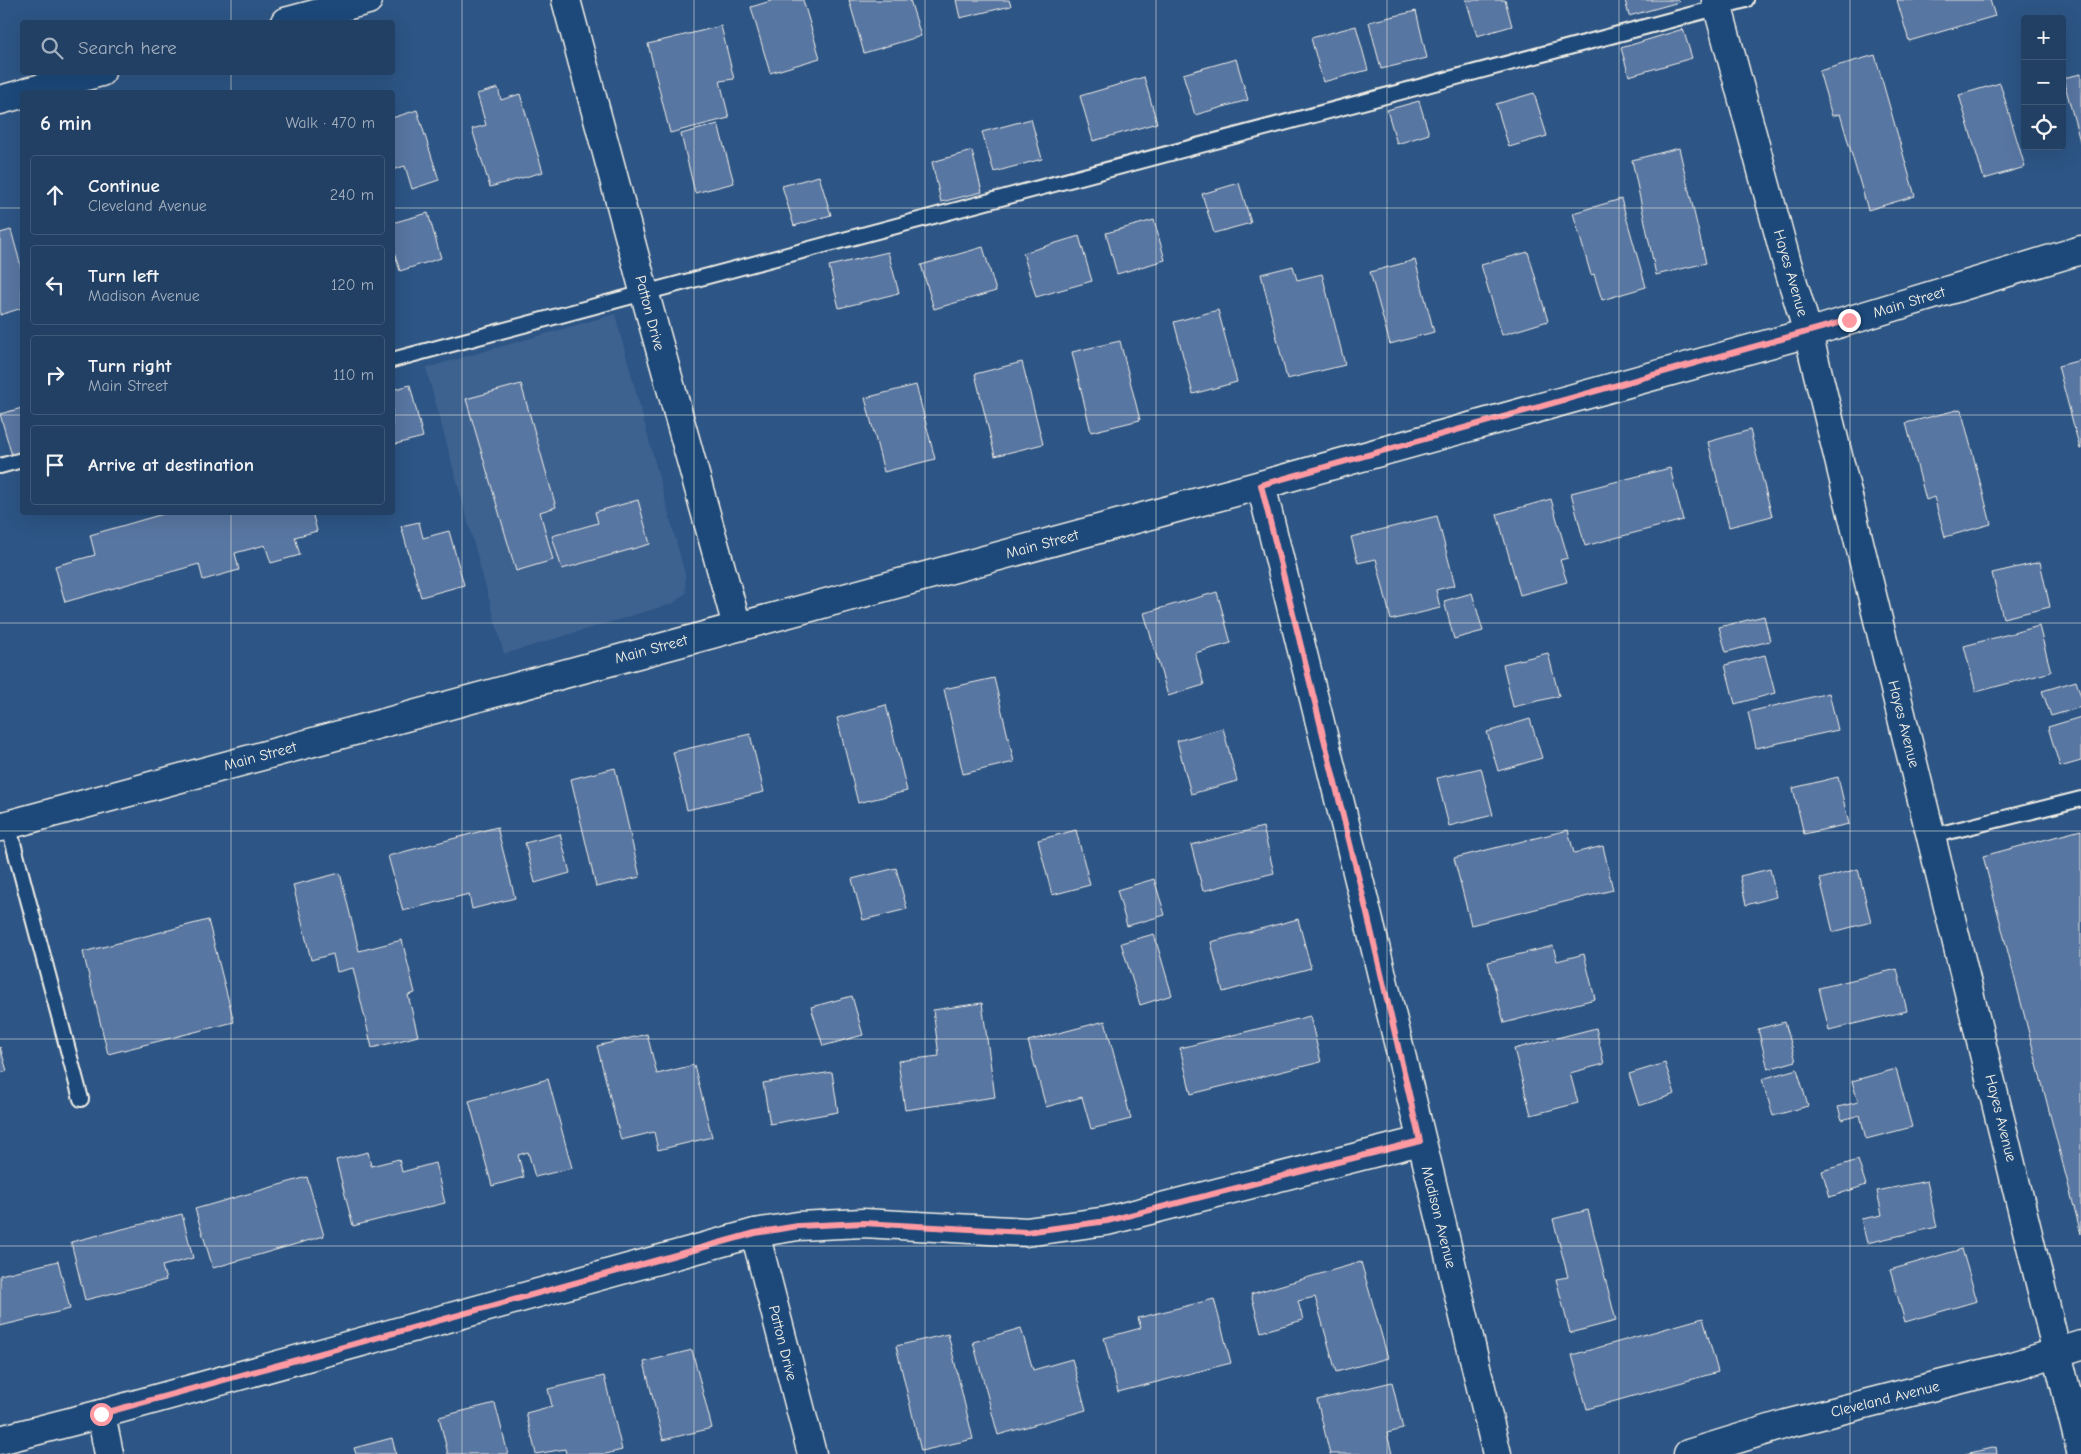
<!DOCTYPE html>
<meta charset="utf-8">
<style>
:root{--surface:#224064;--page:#2a476a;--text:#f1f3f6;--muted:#a2afbf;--line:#3f5978}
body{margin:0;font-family:"Comic Neue",sans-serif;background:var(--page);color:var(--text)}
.controls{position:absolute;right:15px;top:15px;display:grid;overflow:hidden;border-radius:5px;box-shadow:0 5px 20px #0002}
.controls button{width:45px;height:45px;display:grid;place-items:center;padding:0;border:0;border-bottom:1px solid var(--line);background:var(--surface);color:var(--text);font:25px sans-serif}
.stop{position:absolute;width:15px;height:15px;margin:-11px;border:4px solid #ff9aa2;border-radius:50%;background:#fff}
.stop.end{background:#ff9aa2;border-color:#fff;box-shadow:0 1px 5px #0008}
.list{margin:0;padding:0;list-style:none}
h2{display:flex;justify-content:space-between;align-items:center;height:65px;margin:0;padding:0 20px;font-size:21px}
h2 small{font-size:16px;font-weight:400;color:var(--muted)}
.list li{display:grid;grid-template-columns:32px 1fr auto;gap:15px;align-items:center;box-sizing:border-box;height:80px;margin:0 10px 10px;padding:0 10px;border:1px solid var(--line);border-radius:5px}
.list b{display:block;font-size:19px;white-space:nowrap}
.list p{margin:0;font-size:16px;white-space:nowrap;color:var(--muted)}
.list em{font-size:16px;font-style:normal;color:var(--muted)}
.icon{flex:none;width:28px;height:28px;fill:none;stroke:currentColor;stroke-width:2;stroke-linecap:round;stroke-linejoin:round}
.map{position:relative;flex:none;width:2081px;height:1454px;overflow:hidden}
.search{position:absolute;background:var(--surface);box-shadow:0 5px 20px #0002;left:20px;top:20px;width:375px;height:55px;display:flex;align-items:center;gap:12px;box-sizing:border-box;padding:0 18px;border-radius:5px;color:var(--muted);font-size:19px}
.panel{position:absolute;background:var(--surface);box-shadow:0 5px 20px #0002;left:20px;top:90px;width:375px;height:425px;border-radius:5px}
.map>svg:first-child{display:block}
.built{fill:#3e6290}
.building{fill:#5976a2;stroke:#f4f1e8}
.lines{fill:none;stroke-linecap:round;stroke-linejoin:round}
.service-casing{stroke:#f4f1e8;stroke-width:18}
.minor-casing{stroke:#f4f1e8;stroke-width:31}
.secondary-casing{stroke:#f4f1e8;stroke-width:31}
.service{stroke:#1f4a7a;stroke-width:14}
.minor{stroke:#1f4a7a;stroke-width:28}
.secondary{stroke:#1f4a7a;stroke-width:28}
.route{stroke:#ff9aa2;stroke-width:6}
.grid{fill:none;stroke:#f4f1e8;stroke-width:1;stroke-opacity:0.55}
.labels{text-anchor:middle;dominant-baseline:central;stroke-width:4.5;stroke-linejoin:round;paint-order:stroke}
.street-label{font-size:15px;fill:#f4f1e8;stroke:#1f4a7a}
</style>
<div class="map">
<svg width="2081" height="1454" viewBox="0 0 2081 1454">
<rect width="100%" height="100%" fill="#2d5585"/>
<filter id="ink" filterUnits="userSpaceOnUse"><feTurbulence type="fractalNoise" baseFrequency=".02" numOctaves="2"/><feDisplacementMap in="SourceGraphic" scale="10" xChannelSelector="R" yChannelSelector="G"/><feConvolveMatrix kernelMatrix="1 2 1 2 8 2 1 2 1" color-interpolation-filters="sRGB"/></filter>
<g filter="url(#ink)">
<path class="built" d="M615,314L685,574L686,593L674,603L504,654L426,368Z"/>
<g class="building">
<path d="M774,0H803L820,58L770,73L751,7Z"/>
<path d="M849,0H910L921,36L864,53Z"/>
<path d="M956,0H1009L1011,6L960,18Z"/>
<path d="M1466,0H1505L1512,26L1477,36Z"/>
<path d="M1625,0H1678L1679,2L1629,16Z"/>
<path d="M1897,0H1990L1995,16L1909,41Z"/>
<path d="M1416,11L1427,58L1381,69L1369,22Z"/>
<path d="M721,26L734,79L720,81L729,118L670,133L648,44Z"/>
<path d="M1356,26L1368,70L1323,82L1311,38Z"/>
<path d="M1683,29L1692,58L1629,76L1621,48Z"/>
<path d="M1875,55L1915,196L1868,210L1840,114L1832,116L1819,71Z"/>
<path d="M1236,59L1248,100L1195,115L1183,74Z"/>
<path d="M2081,74V145L2063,78Z"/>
<path d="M1144,77L1157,123L1093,141L1080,96Z"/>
<path d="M2000,83L2025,167L1984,179L1959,95Z"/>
<path d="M498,88L501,100L520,94L543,172L490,187L472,129L486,125L477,94Z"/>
<path d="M1534,93L1547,136L1509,147L1496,104Z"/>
<path d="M1419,101L1429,134L1397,144L1387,110Z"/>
<path d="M417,110L439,180L412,189L405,166L392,170V118Z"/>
<path d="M1031,119L1042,159L994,172L982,132Z"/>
<path d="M718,124L734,183L695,193L681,134Z"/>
<path d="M1679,148L1706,263L1656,275L1632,160Z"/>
<path d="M972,151L982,192L941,202L932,162Z"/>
<path d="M819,176L831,215L794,226L782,186Z"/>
<path d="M1239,183L1251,223L1214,233L1202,194Z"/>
<path d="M1621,199L1646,287L1602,300L1594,274L1591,275L1573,213Z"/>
<path d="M428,213L441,258L400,271L392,245V223Z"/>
<path d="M1154,220L1165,260L1117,274L1106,233Z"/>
<path d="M11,230L22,270V308L0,315V233Z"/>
<path d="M1079,236L1092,281L1036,297L1023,253Z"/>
<path d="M983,247L996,291L934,309L921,265Z"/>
<path d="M888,252L899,293L839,308L829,266Z"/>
<path d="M1528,252L1548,321L1502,335L1481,265Z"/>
<path d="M1415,260L1434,332L1390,344L1370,272Z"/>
<path d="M1293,266L1297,280L1322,274L1345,365L1287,379L1261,274Z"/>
<path d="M1218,310L1237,382L1193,394L1174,322Z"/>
<path d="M1120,341L1140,420L1091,432L1072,352Z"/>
<path d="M2081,360V449H2080L2058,366Z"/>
<path d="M1022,362L1043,444L995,456L975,374Z"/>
<path d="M521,384L556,507L540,512L553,560L516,571L466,399Z"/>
<path d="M410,385L423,437L392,445V390Z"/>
<path d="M916,385L935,459L884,472L865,398Z"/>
<path d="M22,408V453L12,456L0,414Z"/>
<path d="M1961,409L1991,524L1945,537L1934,497L1926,500L1906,423Z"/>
<path d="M1750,430L1772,516L1729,527L1708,442Z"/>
<path d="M1670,468L1683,520L1585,546L1571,493Z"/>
<path d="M1551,499L1568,558L1560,560L1567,582L1520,595L1497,514Z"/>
<path d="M638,500L650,544L562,569L552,536L598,523L595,512Z"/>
<path d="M170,512H312L317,531L295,537L300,555L271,563L265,545L235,553L239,570L203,580L199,564L65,602L55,566L95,555L90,535Z"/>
<path d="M1437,516L1455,585L1436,590L1440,608L1391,620L1376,559L1358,563L1351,537Z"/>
<path d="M419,522L423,538L449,531L464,585L421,597L401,526Z"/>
<path d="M2040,562L2050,607L2003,618L1992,573Z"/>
<path d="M1217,592L1231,643L1195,653L1204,685L1168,696L1144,613Z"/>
<path d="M1472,593L1483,631L1454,639L1444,601Z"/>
<path d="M1764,616L1770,641L1726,652L1719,627Z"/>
<path d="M2039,626L2051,672L1976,692L1964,646Z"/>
<path d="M1548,653L1559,696L1513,707L1503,664Z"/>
<path d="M1765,655L1775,693L1735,704L1725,665Z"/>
<path d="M994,678L1014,762L963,774L944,689Z"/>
<path d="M2076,681L2081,697V707L2051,716L2042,691Z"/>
<path d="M1829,693L1838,730L1756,748L1748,712Z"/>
<path d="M886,705L907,791L858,803L837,718Z"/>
<path d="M2081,717V761L2060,767L2048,727Z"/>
<path d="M1530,719L1542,758L1498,771L1487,732Z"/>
<path d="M1223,728L1237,781L1191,794L1177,741Z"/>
<path d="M750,734L764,792L687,810L673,752Z"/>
<path d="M615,768L640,877L596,887L571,779Z"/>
<path d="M1481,768L1493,815L1449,826L1437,778Z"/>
<path d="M1838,777L1849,824L1804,834L1793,788Z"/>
<path d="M497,827L515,898L472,909L469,894L403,911L388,856Z"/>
<path d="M1263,827L1274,873L1203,891L1191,845Z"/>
<path d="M1076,830L1090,885L1052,895L1038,840Z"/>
<path d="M1568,830L1574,853L1603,846L1613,890L1471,925L1454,858Z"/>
<path d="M2081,830V1234L1983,856Z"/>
<path d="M560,834L570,873L535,883L525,843Z"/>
<path d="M896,868L907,909L863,920L852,879Z"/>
<path d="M1770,869L1776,897L1746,905L1740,876Z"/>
<path d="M1858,869L1871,922L1833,932L1820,879Z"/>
<path d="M340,873L359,951L402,940L415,993L408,995L418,1036L372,1048L353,968L337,972L333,954L311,960L293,885Z"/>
<path d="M1154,879L1165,915L1127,926L1117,890Z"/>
<path d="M1298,919L1311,968L1223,992L1211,942Z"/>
<path d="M208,920L234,1022L108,1054L83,952Z"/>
<path d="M1154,934L1172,995L1140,1005L1121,943Z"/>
<path d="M1553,946L1557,961L1584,954L1595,999L1504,1023L1488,962Z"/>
<path d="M1897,969L1907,1011L1829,1030L1819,988Z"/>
<path d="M852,996L863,1035L823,1046L811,1007Z"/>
<path d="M982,1003L995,1097L905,1110L898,1061L939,1056L933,1010Z"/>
<path d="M1310,1016L1321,1062L1191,1094L1180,1048Z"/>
<path d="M1105,1021L1131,1119L1091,1129L1082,1097L1046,1107L1028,1041Z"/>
<path d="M1785,1022L1796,1061L1768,1069L1758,1029Z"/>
<path d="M1596,1028L1604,1064L1570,1073L1578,1103L1531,1115L1514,1049Z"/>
<path d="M647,1034L657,1074L694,1065L712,1137L658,1150L654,1132L621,1140L597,1046Z"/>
<path d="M0,1047L7,1071L0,1073Z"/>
<path d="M1665,1063L1675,1094L1639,1106L1629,1074Z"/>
<path d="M1797,1069L1808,1106L1773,1116L1762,1079Z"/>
<path d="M1896,1069L1912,1127L1866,1139L1860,1115L1842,1120L1838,1107L1858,1102L1852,1081Z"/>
<path d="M832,1072L838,1112L770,1124L763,1083Z"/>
<path d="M548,1079L572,1168L535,1177L528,1152L518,1155L524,1177L492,1186L469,1101Z"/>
<path d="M368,1152L371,1166L399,1159L402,1172L435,1163L445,1203L353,1226L336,1160Z"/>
<path d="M1858,1160L1866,1185L1830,1197L1822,1171Z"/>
<path d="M307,1177L324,1236L213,1268L195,1209Z"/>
<path d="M1927,1181L1937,1227L1867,1243L1861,1219L1882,1215L1877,1191Z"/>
<path d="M1588,1210L1616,1321L1570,1333L1556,1279L1568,1277L1553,1219Z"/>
<path d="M182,1214L193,1258L162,1266L166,1280L85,1300L71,1242Z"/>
<path d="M1962,1249L1977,1301L1905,1322L1890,1270Z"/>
<path d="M58,1261L70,1309L0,1326V1275Z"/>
<path d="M1361,1262L1388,1358L1336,1372L1315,1297L1298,1301L1303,1320L1261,1332L1251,1294Z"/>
<path d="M1214,1299L1231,1363L1118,1392L1104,1338L1141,1328L1138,1318Z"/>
<path d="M1703,1318L1718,1372L1587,1409L1572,1355Z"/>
<path d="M1021,1328L1033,1370L1072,1359L1086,1410L998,1435L973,1342Z"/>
<path d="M948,1334L973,1439L921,1451L896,1346Z"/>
<path d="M692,1350L712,1428L663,1440L644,1362Z"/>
<path d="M604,1376L622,1450L606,1454H566L565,1449L536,1454L526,1413L552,1406L548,1389Z"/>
<path d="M1392,1382L1403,1429L1387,1433L1392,1454H1330L1317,1400Z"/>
<path d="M495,1403L508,1454H448L439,1417Z"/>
<path d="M392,1438L396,1454H356L354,1448Z"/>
<path d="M1996,1447L1997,1454H1965Z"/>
</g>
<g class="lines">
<defs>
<g id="service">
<path d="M392,360L1746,0"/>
<path d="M0,466L22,460"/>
<path d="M8,824L81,1099"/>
<path d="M1932,836L2081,799"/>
</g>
<g id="minor">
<path d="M566,0L644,291L737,626"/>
<path d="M1716,0L1786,260L1808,333L2081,1451"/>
<path d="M285,22L368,0"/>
<path d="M27,92L101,72"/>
<path d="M0,100L22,94"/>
<path d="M1261,485L1362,892L1497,1454"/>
<path d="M755,1233L812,1454"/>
<path d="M101,1414L109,1454"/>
<path d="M0,1440L101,1414L755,1233L798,1226L863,1223L1026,1232L1107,1221L1420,1141"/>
<path d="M1688,1454L1786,1424L2013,1366L2081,1345"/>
</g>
<path id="secondary" d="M0,827L1261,485L1808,333L2081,250"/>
</defs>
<use href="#service" class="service-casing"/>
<use href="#minor" class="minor-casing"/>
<use href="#secondary" class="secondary-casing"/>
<use href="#service" class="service"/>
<use href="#minor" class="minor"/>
<use href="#secondary" class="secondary"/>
</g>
</g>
<g class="lines" filter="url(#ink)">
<path class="route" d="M101,1414L755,1233L798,1226L863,1223L1026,1232L1107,1221L1420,1141L1362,892L1261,485L1849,320"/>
</g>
<path class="grid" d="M231,0V22M462,0V1454M694,0V1454M925,0V1454M1156,0V1454M1387,0V1454M1619,0V1454M1850,0V1454M231,72V92M0,208H22M392,208H2081M0,415H22M392,415H2081M231,512V1454M0,623H2081M0,831H2081M0,1039H2081M0,1246H2081"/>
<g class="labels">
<g class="street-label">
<text transform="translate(1791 273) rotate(74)">Hayes Avenue</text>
<text transform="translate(1909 302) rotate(-17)">Main Street</text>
<text transform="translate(650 313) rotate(75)">Patton Drive</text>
<text transform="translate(1042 544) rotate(-15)">Main Street</text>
<text transform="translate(651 649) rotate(-15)">Main Street</text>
<text transform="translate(1904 724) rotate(76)">Hayes Avenue</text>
<text transform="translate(260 756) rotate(-15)">Main Street</text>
<text transform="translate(2001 1118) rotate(76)">Hayes Avenue</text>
<text transform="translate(1439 1217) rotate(76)">Madison Avenue</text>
<text transform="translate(783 1343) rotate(76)">Patton Drive</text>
<text transform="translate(1885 1399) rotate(-14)">Cleveland Avenue</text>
</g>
</g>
</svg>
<div class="controls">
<button>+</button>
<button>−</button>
<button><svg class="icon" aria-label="locate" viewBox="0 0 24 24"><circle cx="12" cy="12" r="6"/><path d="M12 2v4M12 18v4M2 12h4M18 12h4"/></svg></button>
</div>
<div class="stop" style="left:101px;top:1414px"></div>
<div class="stop end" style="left:1849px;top:320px"></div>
<div class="search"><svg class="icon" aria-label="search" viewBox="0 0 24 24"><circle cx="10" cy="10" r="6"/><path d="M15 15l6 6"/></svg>Search here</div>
<section class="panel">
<h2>6 min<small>Walk · 470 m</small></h2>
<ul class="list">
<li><svg class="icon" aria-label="ahead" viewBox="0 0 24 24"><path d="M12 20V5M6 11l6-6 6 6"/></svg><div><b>Continue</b><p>Cleveland Avenue</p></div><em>240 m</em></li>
<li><svg class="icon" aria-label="left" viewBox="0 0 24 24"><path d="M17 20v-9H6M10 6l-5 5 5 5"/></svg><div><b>Turn left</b><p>Madison Avenue</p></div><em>120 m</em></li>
<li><svg class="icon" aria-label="right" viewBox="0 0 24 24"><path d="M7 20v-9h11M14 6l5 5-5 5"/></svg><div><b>Turn right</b><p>Main Street</p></div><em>110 m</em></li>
<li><svg class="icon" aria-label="arrive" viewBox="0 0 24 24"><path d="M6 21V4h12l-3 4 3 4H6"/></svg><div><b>Arrive at destination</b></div></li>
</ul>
</section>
</div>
